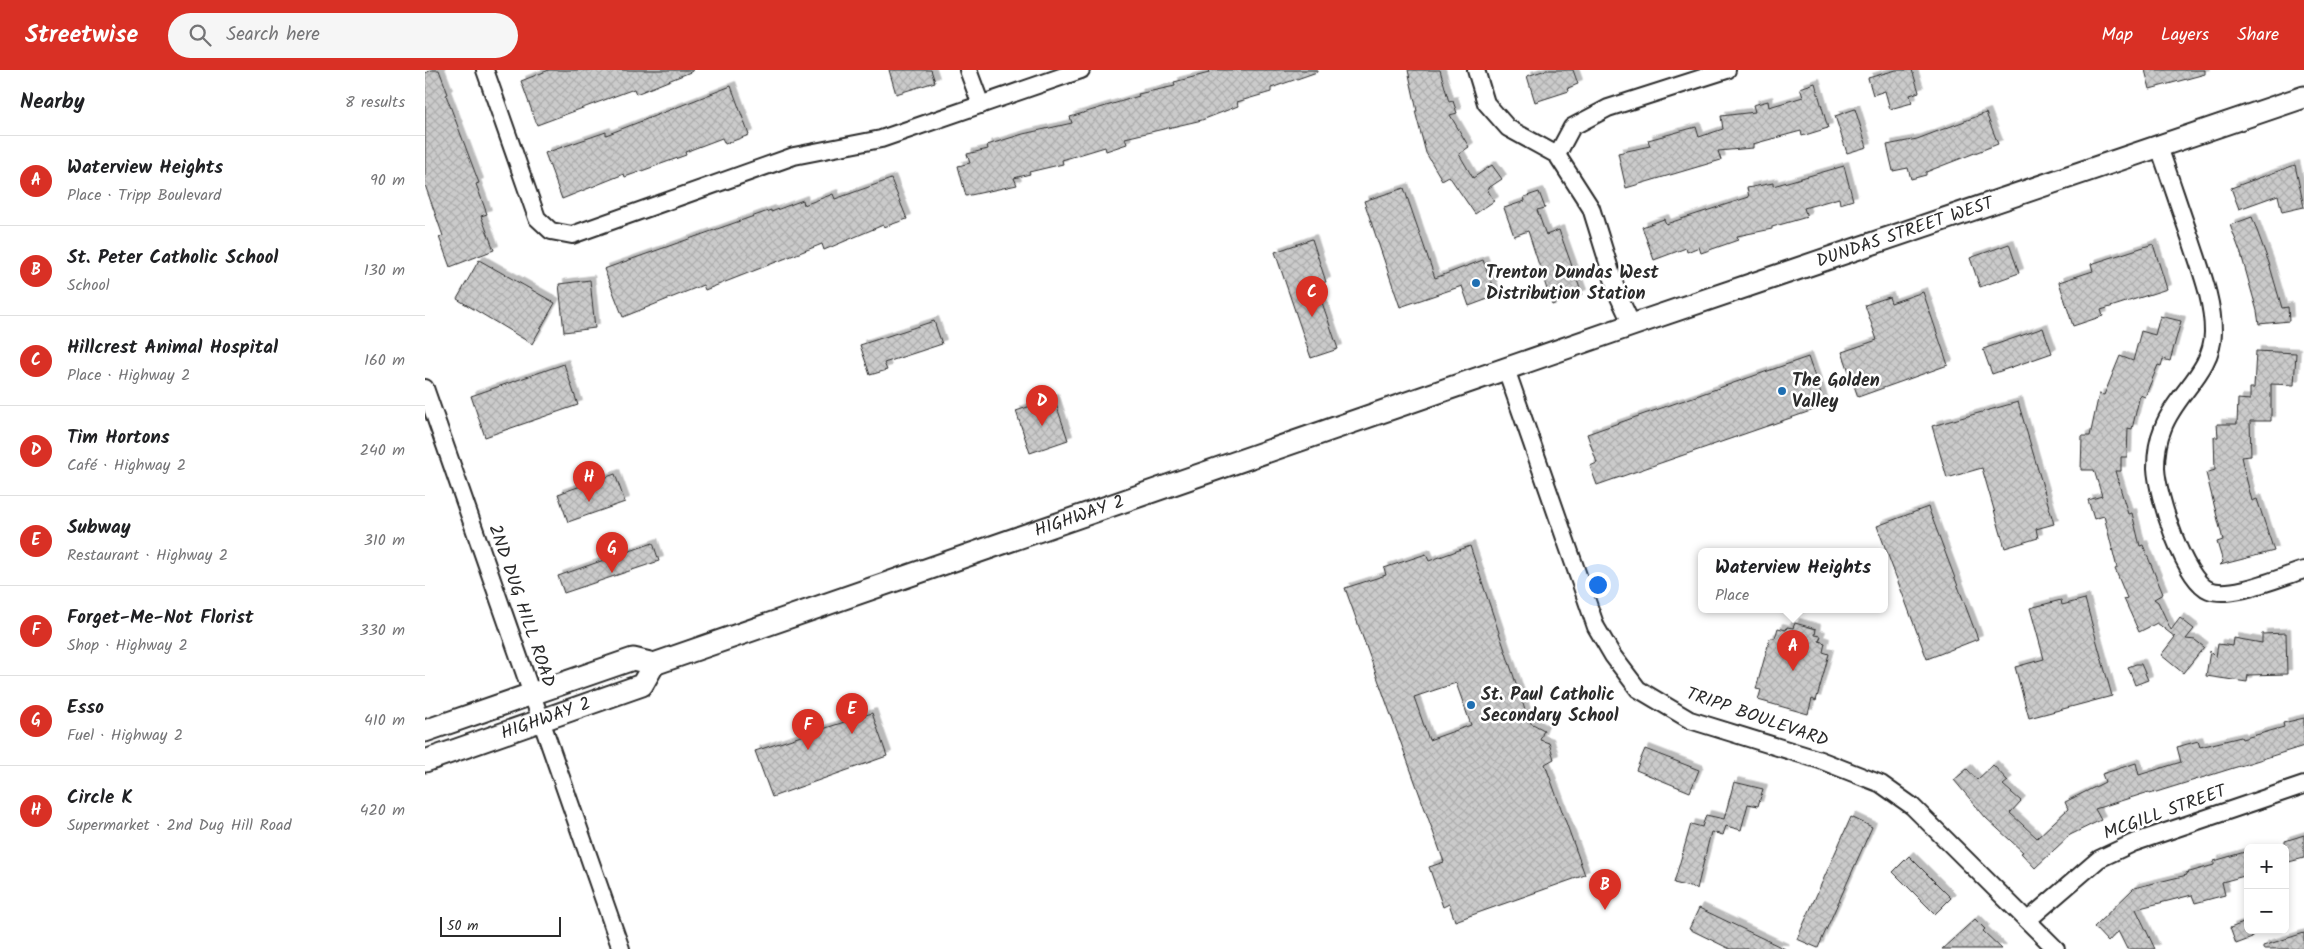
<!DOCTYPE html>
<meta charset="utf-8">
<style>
:root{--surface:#fff;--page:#f6f6f6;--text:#202124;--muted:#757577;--line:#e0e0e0;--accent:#d93025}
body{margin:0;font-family:Kalam,sans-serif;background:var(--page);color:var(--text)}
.controls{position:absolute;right:15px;bottom:15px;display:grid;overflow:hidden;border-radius:8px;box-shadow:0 2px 8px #0003}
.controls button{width:45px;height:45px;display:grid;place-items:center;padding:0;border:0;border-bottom:1px solid var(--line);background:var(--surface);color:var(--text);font:25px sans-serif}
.scale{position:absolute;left:15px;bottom:12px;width:121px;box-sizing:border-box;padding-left:5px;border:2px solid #2b2b2b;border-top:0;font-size:14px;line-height:18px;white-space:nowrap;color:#2b2b2b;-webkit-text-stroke:4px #fff;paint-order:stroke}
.you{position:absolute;left:1172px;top:514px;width:18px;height:18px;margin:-12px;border:4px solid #fff;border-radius:50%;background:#1a73e8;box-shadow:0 0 0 8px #1a73e833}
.badge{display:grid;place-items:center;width:32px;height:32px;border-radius:50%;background:var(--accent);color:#fff;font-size:16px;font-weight:700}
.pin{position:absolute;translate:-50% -41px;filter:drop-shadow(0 1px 2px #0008)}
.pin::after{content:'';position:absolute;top:26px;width:18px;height:15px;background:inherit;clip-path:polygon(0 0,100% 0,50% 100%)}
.popup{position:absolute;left:1273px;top:478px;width:190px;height:65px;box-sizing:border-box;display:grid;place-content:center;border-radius:8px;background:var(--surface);filter:drop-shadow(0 1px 4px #0005);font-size:16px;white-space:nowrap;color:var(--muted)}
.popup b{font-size:19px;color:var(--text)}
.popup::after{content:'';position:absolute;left:50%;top:100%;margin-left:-10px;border:10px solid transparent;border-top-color:var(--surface)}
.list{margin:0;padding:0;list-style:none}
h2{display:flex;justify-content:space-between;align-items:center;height:65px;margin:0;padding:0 20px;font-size:21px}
h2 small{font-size:16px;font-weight:400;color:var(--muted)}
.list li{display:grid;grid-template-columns:32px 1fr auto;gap:15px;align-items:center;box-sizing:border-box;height:90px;padding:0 20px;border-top:1px solid var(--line)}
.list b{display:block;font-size:19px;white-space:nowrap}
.list p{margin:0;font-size:16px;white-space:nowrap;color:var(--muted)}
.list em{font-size:16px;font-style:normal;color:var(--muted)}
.icon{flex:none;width:28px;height:28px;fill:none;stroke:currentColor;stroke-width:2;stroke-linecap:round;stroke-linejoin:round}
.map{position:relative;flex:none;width:1879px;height:879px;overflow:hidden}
header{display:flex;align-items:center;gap:30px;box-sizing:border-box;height:70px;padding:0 25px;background:var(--accent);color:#fff}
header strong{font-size:24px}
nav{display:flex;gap:28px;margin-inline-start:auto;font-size:18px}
.search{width:350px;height:45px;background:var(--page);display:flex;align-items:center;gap:12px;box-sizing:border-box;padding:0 18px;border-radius:28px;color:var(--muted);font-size:19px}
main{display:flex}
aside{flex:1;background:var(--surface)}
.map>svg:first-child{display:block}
.building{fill:url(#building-cross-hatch);stroke:#2b2b2b;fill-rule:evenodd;filter:url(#shadow)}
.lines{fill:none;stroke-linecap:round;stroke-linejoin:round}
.minor-casing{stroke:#2b2b2b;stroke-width:20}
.major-casing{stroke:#2b2b2b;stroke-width:25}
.minor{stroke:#fff;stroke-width:16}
.major{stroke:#fff;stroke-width:21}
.poi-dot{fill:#1f6fb2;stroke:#fff;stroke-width:2}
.labels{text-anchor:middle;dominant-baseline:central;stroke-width:5;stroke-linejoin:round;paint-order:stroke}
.street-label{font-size:18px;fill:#2b2b2b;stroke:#fff}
.poi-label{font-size:18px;font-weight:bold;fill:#2b2b2b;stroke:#fff;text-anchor:start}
</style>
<header>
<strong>Streetwise</strong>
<div class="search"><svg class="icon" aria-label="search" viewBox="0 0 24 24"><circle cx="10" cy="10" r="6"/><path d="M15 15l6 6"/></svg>Search here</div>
<nav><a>Map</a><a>Layers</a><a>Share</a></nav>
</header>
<main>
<aside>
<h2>Nearby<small>8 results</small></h2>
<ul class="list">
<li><span class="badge">A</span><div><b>Waterview Heights</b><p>Place · Tripp Boulevard</p></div><em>90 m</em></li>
<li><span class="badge">B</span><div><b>St. Peter Catholic School</b><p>School</p></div><em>130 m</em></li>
<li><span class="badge">C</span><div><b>Hillcrest Animal Hospital</b><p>Place · Highway 2</p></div><em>160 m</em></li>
<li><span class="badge">D</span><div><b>Tim Hortons</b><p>Café · Highway 2</p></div><em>240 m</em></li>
<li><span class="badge">E</span><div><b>Subway</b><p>Restaurant · Highway 2</p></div><em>310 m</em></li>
<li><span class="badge">F</span><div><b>Forget-Me-Not Florist</b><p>Shop · Highway 2</p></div><em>330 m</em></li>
<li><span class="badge">G</span><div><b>Esso</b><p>Fuel · Highway 2</p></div><em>410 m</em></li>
<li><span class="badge">H</span><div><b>Circle K</b><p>Supermarket · 2nd Dug Hill Road</p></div><em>420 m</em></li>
</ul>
</aside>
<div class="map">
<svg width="1879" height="879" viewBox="0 0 1879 879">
<defs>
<pattern id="building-cross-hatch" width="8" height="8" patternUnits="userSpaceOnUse" patternTransform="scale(1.25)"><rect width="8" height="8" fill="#cbcbcb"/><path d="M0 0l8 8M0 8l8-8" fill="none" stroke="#aeaeae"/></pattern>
<filter id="shadow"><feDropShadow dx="4.5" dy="-4.5" stdDeviation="0" flood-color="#0004"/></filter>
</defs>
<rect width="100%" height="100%" fill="#fff"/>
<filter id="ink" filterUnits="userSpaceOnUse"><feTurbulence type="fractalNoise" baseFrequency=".02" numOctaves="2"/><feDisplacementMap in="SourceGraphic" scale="10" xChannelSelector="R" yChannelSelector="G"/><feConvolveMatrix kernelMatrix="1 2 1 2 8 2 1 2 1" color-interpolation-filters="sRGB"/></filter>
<g filter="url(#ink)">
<g class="building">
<path d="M7,0H14L23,24L21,25L54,113L51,114L62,144L56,146L69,180L25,197L14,167L18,166L0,115V3Z"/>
<path d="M124,0H268V1L211,24L209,19L112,55L96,11Z"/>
<path d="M464,0H506L510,12L471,24Z"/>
<path d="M783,0H892V2L846,18V22L812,32L813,36L777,50L700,68L702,74L681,81L680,77L637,90L638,94L604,102L605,104L589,108L592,115L541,126L533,96L545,93L542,84L563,79L562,75L598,64L647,53L645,47L714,26L713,24L750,16L749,12L784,3Z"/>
<path d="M983,0H1015L1024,32L1028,31L1032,43L1025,45L1044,77L1034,84L1048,108L1067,95L1077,109L1062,119L1069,131L1050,144L1024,106L1017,110L1001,83L990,41H992Z"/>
<path d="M1121,0H1148L1153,14L1143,18L1144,21L1110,32L1102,6Z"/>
<path d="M1471,0H1487L1494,22L1485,25L1487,33L1465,39L1460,21L1448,25L1443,8Z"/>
<path d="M1720,0H1780V4L1725,19Z"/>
<path d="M1390,13L1403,58L1377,66L1376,61L1328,74V78L1293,81L1296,90L1201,118L1193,83L1225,76L1223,70L1271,57L1274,67L1298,59L1296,46L1330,42L1328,35L1343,31L1344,37L1378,27L1375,18Z"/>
<path d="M306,16L324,65L300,74L297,68L260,82L261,85L200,107L199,104L137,129L120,83L181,62V65Z"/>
<path d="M1430,39L1442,77L1422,83L1410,46Z"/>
<path d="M1561,43L1573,74L1501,102V105L1486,109L1483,98L1468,101L1462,75L1492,69Z"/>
<path d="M1870,95L1879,137L1857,142L1853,125L1814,139L1806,118Z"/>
<path d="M1419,96L1428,130L1415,134L1414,128L1379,138L1382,147L1347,157V159L1312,166L1313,170L1276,183L1274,177L1262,182L1261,178L1229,190L1217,157L1239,149L1241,154L1324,127L1322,118L1348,113V116Z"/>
<path d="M466,109L482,149L459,157L458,155L399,180L397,174L280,220L278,215L198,247L179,199L346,140V142L378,130L379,135L408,124L410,129Z"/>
<path d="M979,118L1010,208L1058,190L1071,226L1044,236L1037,216L975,237L939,131Z"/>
<path d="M1114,122L1120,138L1112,140L1121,165L1134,160L1157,224L1127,235L1103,161L1089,166L1079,138L1100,131L1099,127Z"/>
<path d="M1827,147L1844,193L1857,238L1863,237L1864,251L1834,254L1832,241L1816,184L1805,155Z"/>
<path d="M887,169L901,212L891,215L913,279L886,288L850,182Z"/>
<path d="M1584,174L1594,203L1555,217L1545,188Z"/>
<path d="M1728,174L1742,219L1676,240L1678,246L1648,256L1634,212L1668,201L1666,194Z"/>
<path d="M54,190L130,233L107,274L32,229Z"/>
<path d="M165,210L170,258L139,262L134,214Z"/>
<path d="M1498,222L1523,295L1433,327L1417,282L1452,270L1440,235L1464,227L1466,233Z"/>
<path d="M1735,246L1756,251L1745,291L1738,289L1736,296L1733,295L1720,327L1715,325L1707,359L1703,358L1702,387H1696V401H1690L1703,444L1707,443L1715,476L1718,475L1738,524L1729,529L1733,532L1746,560L1755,548L1769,559L1761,569L1770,570L1779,577L1758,603L1736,585L1750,567L1732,553L1714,562L1699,529L1702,528L1690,499L1692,498L1679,446L1669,449L1663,430L1677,426L1669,400H1656L1657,366H1665L1674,324L1679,325L1695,286L1708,291L1716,261L1730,265Z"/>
<path d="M509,251L517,274L459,293L462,300L445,305L435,275Z"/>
<path d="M1618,258L1627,283L1567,304L1558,279Z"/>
<path d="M1831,281L1871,283L1869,315L1846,314V351H1825L1826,386L1816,387L1827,431L1832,429L1849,481L1795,495L1798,492L1792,472L1798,470L1781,403L1790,400L1789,367H1793L1792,354H1812L1813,329L1825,330V318H1829Z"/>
<path d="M1383,287L1400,336L1172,415L1165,396L1172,393L1162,364Z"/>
<path d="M139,294L153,335L60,367L46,326Z"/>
<path d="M629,328L643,370L605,383L591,341Z"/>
<path d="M1593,332L1629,454L1611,459L1613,468L1580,478L1557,398L1522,408L1507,356Z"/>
<path d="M190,404L200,432L143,452L133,424Z"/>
<path d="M1503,437L1553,569L1502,589L1452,456Z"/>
<path d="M228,473L234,491L139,523L133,506Z"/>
<path d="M1045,476L1104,652L1119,660L1115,670L1124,673L1129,689L1120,694L1160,805L1030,851L1024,834L1018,837L1004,797L1019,792L920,518L961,505L959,498L1001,484L1004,491ZM1031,613L1046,655L1004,670L989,627Z"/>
<path d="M1660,529L1687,626L1604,648L1590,597L1619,589L1605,538L1636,530L1637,535Z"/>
<path d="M1370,553L1391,559L1390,565L1396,566L1394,571L1400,573L1398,582L1404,584L1391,631L1387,629L1383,644L1333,630L1336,620L1331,619L1345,568H1350L1353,558L1361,560L1362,557L1368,558Z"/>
<path d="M1861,563L1862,604L1823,605L1822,612L1781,606L1785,581L1791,587L1793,574L1808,576L1809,568L1837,573V564Z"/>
<path d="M1711,594H1716L1723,610L1710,615L1703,597Z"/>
<path d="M447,643L462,686L347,727L330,681Z"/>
<path d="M1879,648V676L1725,724L1724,722L1670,739L1676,750L1645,765L1610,798L1596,783L1598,782L1561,748L1529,710L1542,699L1552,710L1568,695L1583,711L1578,715L1596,731L1585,743L1612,768L1643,739L1640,732L1680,712L1677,704L1711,693L1714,705L1756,692L1752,677L1773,671L1775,677L1816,667L1817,669L1859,657L1858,653Z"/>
<path d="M1220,679L1274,700L1265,722L1211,700Z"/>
<path d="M1309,712L1338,719L1333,736L1323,734L1316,760L1301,756L1298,765L1286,762L1272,819L1249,813L1266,754L1277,757L1281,745L1299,749Z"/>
<path d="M1426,747L1447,757L1393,878L1372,869Z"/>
<path d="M1879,765V788L1860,793V771Z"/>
<path d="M1823,781V805L1797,812L1800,825L1770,833L1767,825L1711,839L1730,879H1702L1693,861L1683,872L1669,857L1709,818L1762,805L1761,803L1789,795V791Z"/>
<path d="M1484,786L1526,828L1510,844L1468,802Z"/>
<path d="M1274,838L1360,879H1305L1264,859Z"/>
<path d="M1550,849L1560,859L1558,861L1577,879H1517Z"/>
<path d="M1821,852L1827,868L1811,874L1805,858Z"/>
<path d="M1879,863V879H1838V876Z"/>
</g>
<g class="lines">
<defs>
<g id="minor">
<path d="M60,0L112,148L126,161L147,165L369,86L456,69L656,0"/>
<path d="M543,0L556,35"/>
<path d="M1051,0L1061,33L1083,58L1132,85L1166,138L1193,225L1207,255"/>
<path d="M1734,77C1745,108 1755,139 1766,170C1776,201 1788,230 1788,262C1788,301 1751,323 1738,358C1733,370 1731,385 1731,398C1732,425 1759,510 1784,520C1807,529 1855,507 1879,500"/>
<path d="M1132,85L1147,57L1183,38L1302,0"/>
<path d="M1081,299L1171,557L1188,586L1213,619L1265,650L1395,690L1456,714L1487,736L1631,879"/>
<path d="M0,318L196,879"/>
<path d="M1603,850L1674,789L1708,773L1879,715"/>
</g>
<g id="major">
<path id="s1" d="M0,661L208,589L229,594L1207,255L1879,27"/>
<path id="s2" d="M0,691L217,615L229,594"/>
</g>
</defs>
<use href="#minor" class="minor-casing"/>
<use href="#major" class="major-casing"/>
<use href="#minor" class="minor"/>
<use href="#major" class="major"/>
</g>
</g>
<g class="poi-dot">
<circle cx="1051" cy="213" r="5"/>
<circle cx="1357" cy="321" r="5"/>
<circle cx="1046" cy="635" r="5"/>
</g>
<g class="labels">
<g class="street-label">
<text stroke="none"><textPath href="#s1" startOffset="1565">DUNDAS STREET WEST</textPath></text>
<text stroke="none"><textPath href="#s1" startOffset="692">HIGHWAY 2</textPath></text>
<text transform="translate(96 536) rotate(71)">2ND DUG HILL ROAD</text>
<text transform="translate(1332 648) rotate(19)">TRIPP BOULEVARD</text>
<text stroke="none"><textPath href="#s2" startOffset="128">HIGHWAY 2</textPath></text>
<text transform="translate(1740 743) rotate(-20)">MCGILL STREET</text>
</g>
<g class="poi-label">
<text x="1061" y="203">Trenton Dundas West<tspan x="1061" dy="21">Distribution Station</tspan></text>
<text x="1367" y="311">The Golden<tspan x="1367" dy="21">Valley</tspan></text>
<text x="1056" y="625">St. Paul Catholic<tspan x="1056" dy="21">Secondary School</tspan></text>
</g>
</g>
</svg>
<div class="controls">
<button>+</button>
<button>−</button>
</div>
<div class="scale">50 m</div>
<div class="you"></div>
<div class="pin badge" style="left:1368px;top:601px">A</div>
<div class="popup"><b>Waterview Heights</b>Place</div>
<div class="pin badge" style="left:1180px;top:840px">B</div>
<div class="pin badge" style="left:887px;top:247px">C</div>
<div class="pin badge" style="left:617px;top:356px">D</div>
<div class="pin badge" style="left:427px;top:664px">E</div>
<div class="pin badge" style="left:383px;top:680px">F</div>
<div class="pin badge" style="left:187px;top:503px">G</div>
<div class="pin badge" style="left:164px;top:432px">H</div>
</div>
</main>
